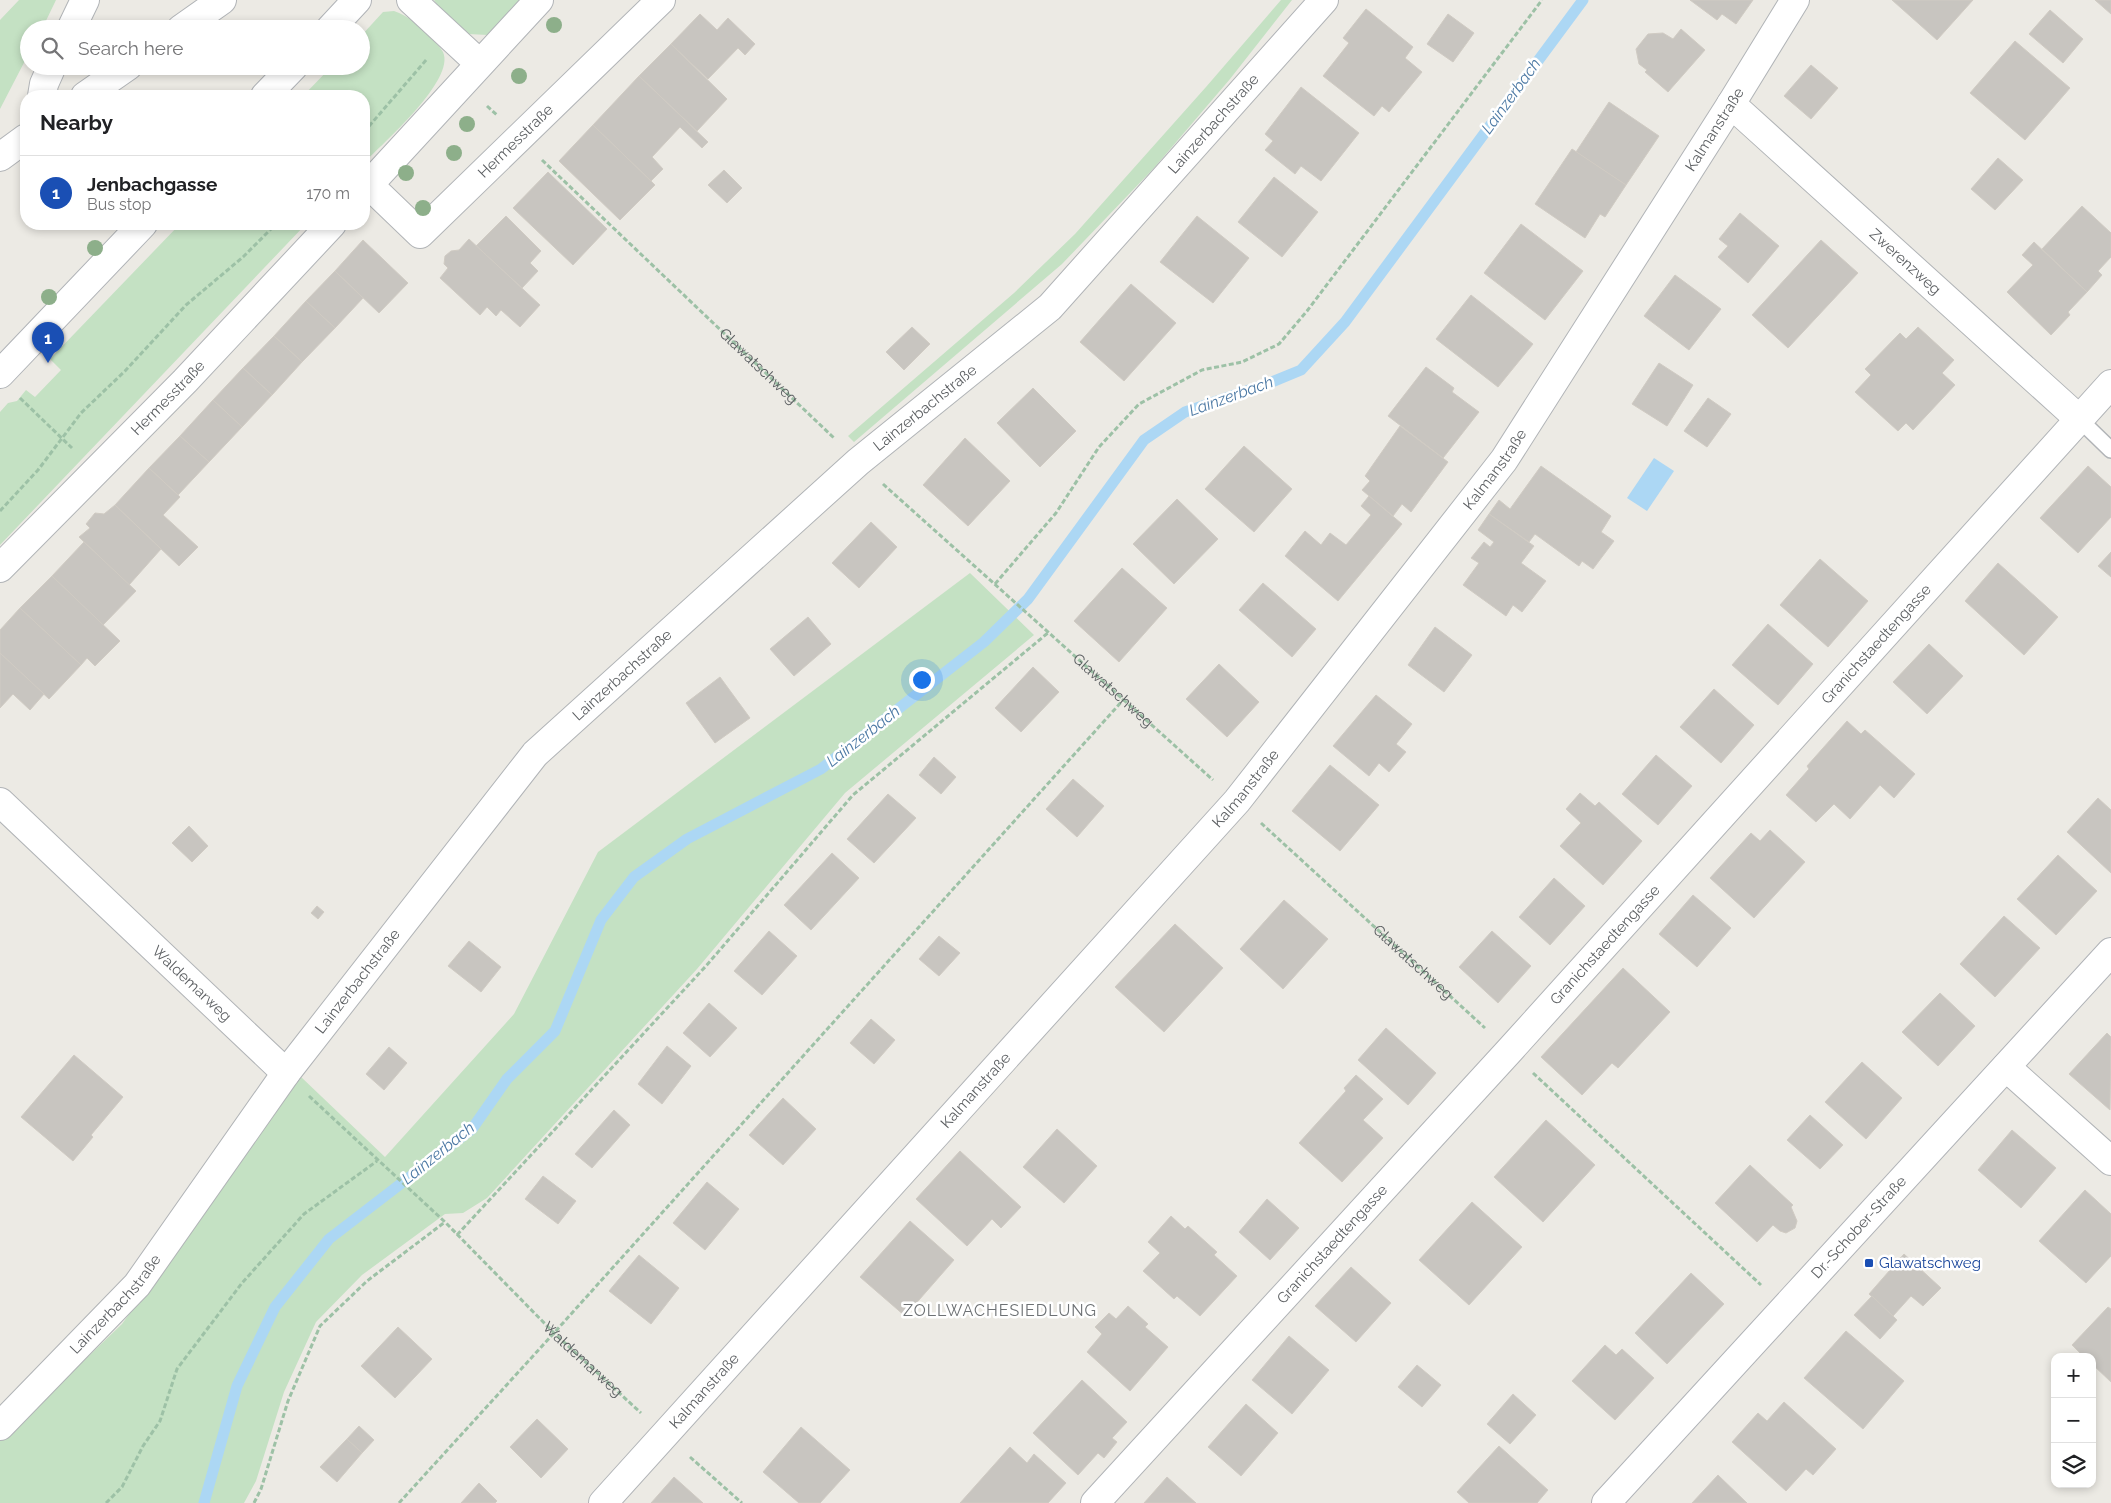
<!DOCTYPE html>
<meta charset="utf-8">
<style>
:root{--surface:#fff;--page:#f6f6f6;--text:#202124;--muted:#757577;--line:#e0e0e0;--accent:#b45309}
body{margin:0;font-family:Raleway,sans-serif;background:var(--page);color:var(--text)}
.controls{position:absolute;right:15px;bottom:15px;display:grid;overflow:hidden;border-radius:10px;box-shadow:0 2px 8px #0003}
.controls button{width:45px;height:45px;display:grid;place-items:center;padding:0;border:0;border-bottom:1px solid var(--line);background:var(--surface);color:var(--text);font:25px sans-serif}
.you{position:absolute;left:921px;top:679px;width:18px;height:18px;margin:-12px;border:4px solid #fff;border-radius:50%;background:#1a73e8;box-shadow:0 0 0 8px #1a73e833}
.badge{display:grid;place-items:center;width:32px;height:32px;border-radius:50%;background:var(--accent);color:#fff;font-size:16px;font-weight:700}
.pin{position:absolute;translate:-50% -41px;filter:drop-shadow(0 1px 2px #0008)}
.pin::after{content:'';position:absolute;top:26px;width:18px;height:15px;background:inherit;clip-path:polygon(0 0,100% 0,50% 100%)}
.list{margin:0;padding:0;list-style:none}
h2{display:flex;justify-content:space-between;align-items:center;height:65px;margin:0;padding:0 20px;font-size:21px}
h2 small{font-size:16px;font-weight:400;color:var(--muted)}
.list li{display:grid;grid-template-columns:32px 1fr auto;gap:15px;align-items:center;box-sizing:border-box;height:75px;padding:0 20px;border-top:1px solid var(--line)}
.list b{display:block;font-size:19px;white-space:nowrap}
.list p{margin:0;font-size:16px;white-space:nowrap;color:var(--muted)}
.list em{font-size:16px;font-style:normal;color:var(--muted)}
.icon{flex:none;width:28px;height:28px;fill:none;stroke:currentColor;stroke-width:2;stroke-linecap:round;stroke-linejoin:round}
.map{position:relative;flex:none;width:2111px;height:1503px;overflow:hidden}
.search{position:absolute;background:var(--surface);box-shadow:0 2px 8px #0003;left:20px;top:20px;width:350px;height:55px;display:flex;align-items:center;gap:12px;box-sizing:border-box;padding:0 18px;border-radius:28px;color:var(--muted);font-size:19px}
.panel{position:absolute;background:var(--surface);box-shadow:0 2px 8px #0003;left:20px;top:90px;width:350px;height:140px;border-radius:20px}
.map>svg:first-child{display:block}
.green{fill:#c4e1c3}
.water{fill:#acd7f4}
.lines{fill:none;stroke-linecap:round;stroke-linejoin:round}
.stream{stroke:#acd7f4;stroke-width:11}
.building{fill:#c8c5c0;stroke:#d0cbc3}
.lane-casing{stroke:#b1b4b7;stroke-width:18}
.street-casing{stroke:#b1b4b7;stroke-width:30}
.secondary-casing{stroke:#b0b3b7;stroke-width:30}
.path{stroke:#9dc1a6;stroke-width:3;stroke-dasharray:5 2.5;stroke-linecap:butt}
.lane{stroke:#fff;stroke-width:15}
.street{stroke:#fff;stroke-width:28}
.secondary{stroke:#fff;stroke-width:28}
.tree{fill:#8daf8a}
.transit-dot{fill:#1a4fb4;stroke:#fff;stroke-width:2}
.labels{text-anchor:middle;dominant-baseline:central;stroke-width:5;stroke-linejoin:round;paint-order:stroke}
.street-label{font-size:15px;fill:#5c5f62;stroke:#fff}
.transit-label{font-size:15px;fill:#164399;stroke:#fff;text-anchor:start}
.water-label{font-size:16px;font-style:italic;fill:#4c79a4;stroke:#fff}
.neighbourhood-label{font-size:16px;letter-spacing:1px;fill:#6d7174;stroke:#fff}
</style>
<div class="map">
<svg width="2111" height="1503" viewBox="0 0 2111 1503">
<rect width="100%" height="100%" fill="#eceae4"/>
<g class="green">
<path d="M19,0H56L42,29H29V53L0,109V20Z"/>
<path d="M434,0H521L488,35L468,34L442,12Z"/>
<path d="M1281,0H1292L1230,79L1154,168L1062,264L854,442L848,436L1014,293L1075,234L1206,87Z"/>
<path d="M394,11C408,16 420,25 430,37C434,41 440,47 443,52C456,80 382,144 364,163V96H303L332,66H361V36L383,12Z"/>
<path d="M180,224H306L0,545V412L8,403L17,401L26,390L35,397L61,370L50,359Z"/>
<path d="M970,573L1034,635L845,793L697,969L487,1198L463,1213L445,1214L362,1275L316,1322L284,1392L256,1481L244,1503H0V1441L122,1324L300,1076L385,1157L514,1014L598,852Z"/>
</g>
<path class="water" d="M1654,458L1674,471L1647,511L1627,498Z"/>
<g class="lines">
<path class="stream" d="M204,1503L237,1386L275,1307L329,1239L472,1129L507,1079L555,1031L601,920L634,877L687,839L821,769L984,642L1028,599L1144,440L1185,412L1267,384L1301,370L1345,322L1583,0"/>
</g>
<g class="building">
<path d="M1690,0H1753L1736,24L1722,14L1717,20Z"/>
<path d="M1892,0H1973L1937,40Z"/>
<path d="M2095,0H2111V14Z"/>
<path d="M1366,9L1413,47L1405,58L1422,72L1389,112L1382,106L1374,116L1323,76L1349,43L1343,38Z"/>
<path d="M2050,10L2083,39L2063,63L2029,34Z"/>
<path d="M700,14L717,30L728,18L755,44L745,55L738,48L708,79L671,44Z"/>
<path d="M1448,14L1474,33L1453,62L1427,44Z"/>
<path d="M1681,29L1705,50L1668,92L1645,72L1647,70L1639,64L1636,49L1648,34L1663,33L1673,39Z"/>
<path d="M2015,41L2070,88L2025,140L1970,93Z"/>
<path d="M671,44L727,99L697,131L639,76Z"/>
<path d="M1811,65L1838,88L1811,119L1784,96Z"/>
<path d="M639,76L708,142L702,148L680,127L652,157L663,169L651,181L593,125Z"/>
<path d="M1301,87L1359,133L1321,181L1301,166L1295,174L1265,150L1273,141L1265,134Z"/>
<path d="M1609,102L1659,136L1626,185L1576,152Z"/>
<path d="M593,125L655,185L620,220L559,161Z"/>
<path d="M1572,149L1626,185L1605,217L1600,214L1585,238L1535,204Z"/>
<path d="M1998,158L2023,180L1995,210L1971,189Z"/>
<path d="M724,170L742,188L727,203L708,185Z"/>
<path d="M548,172L607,229L573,265L513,208Z"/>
<path d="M1274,177L1318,212L1282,257L1238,222Z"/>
<path d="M2082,206L2111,233V257L2098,271L2102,275L2087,292L2042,249Z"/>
<path d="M1740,213L1779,246L1748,283L1718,257L1728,246L1719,239Z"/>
<path d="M506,216L541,251L530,263L538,271L522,288L476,246Z"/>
<path d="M1197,216L1249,258L1213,303L1160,262Z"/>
<path d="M1521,224L1583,271L1545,320L1484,273Z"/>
<path d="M469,239L540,305L520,327L501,310L496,316L487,307L480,315L440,278L448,268L444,264L445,256L451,251L459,250Z"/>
<path d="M363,240L408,283L379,313L335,271Z"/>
<path d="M1821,240L1858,273L1788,348L1752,315Z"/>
<path d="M2034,242L2087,292L2068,312L2070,315L2051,335L2007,292L2033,265L2022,255Z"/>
<path d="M335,271L363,298L335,328L306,301Z"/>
<path d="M1675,275L1721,309L1689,350L1644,316Z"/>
<path d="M1131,284L1176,323L1124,381L1080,342Z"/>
<path d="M1471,295L1533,344L1498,387L1436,339Z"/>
<path d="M306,301L335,328L302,362L274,336Z"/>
<path d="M912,327L930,344L904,370L886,352Z"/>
<path d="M1918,327L1954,360L1942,373L1955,385L1913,430L1906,423L1898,431L1855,392L1871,375L1865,369L1900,333L1906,339Z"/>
<path d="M274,336L302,362L272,395L243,368Z"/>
<path d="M1659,363L1693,385L1667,426L1632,404Z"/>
<path d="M1426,367L1454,388L1452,392L1479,412L1443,458L1388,416Z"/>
<path d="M243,368L272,395L242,427L213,400Z"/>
<path d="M1033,388L1076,431L1040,467L997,423Z"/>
<path d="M1708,398L1731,414L1707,447L1684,431Z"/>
<path d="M213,400L242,427L209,462L180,436Z"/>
<path d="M1400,426L1448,462L1411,512L1402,504L1393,516L1362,490L1370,481L1365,476Z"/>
<path d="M180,436L209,462L178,495L149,468Z"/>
<path d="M965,438L1010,481L968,526L923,485Z"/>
<path d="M1244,446L1292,489L1254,532L1205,489Z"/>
<path d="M1541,466L1611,516L1601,532L1614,541L1593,569L1582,561L1579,566L1535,534L1529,542L1489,514L1499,500L1510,509Z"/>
<path d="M2088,466L2111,487V517L2078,553L2040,518Z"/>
<path d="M149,468L180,497L163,515L198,547L179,566L115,505Z"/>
<path d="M1369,496L1402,524L1338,601L1285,556L1305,531L1321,545L1330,533L1346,545L1371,515L1361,506Z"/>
<path d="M1177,499L1218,539L1174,584L1133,544Z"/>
<path d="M115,505L161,549L129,585L79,537L90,528L86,524L95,513L104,514Z"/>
<path d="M1489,514L1534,546L1521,563L1546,581L1522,612L1513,605L1506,616L1463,585L1479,563L1471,558L1484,542L1490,547L1494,542L1478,530Z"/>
<path d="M871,522L897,547L859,588L832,563Z"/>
<path d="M84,542L136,591L103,625L52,576Z"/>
<path d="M2111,552V577L2098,566Z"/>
<path d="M1820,559L1868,601L1828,647L1780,605Z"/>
<path d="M1998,563L2058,617L2024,655L1965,601Z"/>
<path d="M1122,568L1167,608L1119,662L1074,621Z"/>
<path d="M52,576L120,641L95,666L87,658L81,665L20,608Z"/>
<path d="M1263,583L1316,629L1292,657L1239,610Z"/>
<path d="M20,608L81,665L49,699L0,653V630Z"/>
<path d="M808,617L831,644L794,676L770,649Z"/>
<path d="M1768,624L1813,664L1778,705L1732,665Z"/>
<path d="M1435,627L1472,655L1444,692L1408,665Z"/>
<path d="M1929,644L1963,676L1927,714L1893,682Z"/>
<path d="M0,653L44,694L30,710L13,694L0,708Z"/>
<path d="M1219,664L1259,702L1227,737L1186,699Z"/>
<path d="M1033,667L1059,692L1021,732L995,708Z"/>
<path d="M720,677L750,718L715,743L686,703Z"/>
<path d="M1714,689L1754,725L1721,763L1680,727Z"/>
<path d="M1376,695L1412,724L1396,744L1406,752L1389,772L1379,763L1369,776L1333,746Z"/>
<path d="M1847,721L1861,734L1865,730L1915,774L1894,798L1880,785L1850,819L1834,804L1816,822L1786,795L1809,769L1807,766Z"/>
<path d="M1656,755L1692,786L1658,825L1622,794Z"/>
<path d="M934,757L956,777L941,794L919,775Z"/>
<path d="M1330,765L1379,805L1340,851L1292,811Z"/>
<path d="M1073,779L1104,806L1077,837L1046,809Z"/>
<path d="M1580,793L1595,806L1599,802L1642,841L1603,885L1560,846L1581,823L1566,809Z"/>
<path d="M888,794L916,818L874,863L847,839Z"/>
<path d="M2098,798L2111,810V873L2067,832Z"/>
<path d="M189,826L208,846L192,862L172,843Z"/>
<path d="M1770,830L1805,862L1754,918L1710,878L1751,833L1760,841Z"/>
<path d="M832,853L859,878L811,930L784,905Z"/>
<path d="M2058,855L2097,891L2056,935L2017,899Z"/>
<path d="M1554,878L1585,906L1550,945L1519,917Z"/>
<path d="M1693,895L1731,928L1697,967L1659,934Z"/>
<path d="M1284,900L1328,939L1283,989L1240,949Z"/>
<path d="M317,906L324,912L318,919L311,913Z"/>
<path d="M2004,916L2040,948L1995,997L1960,964Z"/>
<path d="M1175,924L1223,968L1164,1032L1115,987Z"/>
<path d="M769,931L797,956L762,995L734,971Z"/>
<path d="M1492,931L1531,966L1498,1003L1459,967Z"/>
<path d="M939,936L960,953L939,976L919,959Z"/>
<path d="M469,941L501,967L481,992L448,966Z"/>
<path d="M1623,968L1670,1012L1618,1068L1612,1063L1582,1095L1541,1057Z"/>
<path d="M1940,993L1975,1026L1938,1066L1902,1032Z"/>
<path d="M709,1003L737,1028L710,1057L683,1033Z"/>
<path d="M871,1019L895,1040L874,1064L850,1043Z"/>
<path d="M1386,1028L1436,1073L1408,1105L1358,1060Z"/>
<path d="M2107,1033L2111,1037L2110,1110L2069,1074Z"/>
<path d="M667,1046L691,1066L662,1104L638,1084Z"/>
<path d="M389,1047L407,1063L384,1090L366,1074Z"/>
<path d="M74,1055L123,1097L91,1135L93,1137L73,1161L21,1117Z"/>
<path d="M1862,1062L1902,1098L1866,1139L1825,1102Z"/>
<path d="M1356,1075L1383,1099L1363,1120L1383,1138L1342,1182L1299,1143L1346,1091L1344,1088Z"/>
<path d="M783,1098L816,1129L783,1165L749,1135Z"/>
<path d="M614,1110L630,1125L592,1168L575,1154Z"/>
<path d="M1810,1115L1843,1145L1820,1169L1787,1140Z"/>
<path d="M1546,1120L1595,1165L1543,1222L1494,1177Z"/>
<path d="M1057,1129L1097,1166L1064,1203L1023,1167Z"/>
<path d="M2012,1130L2056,1168L2021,1208L1978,1170Z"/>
<path d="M960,1151L1021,1207L1001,1228L992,1219L967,1246L916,1199Z"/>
<path d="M1750,1165L1793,1205L1791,1207L1797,1221L1795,1228L1786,1233L1780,1231L1773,1225L1757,1242L1715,1203Z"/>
<path d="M543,1176L576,1201L558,1224L525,1199Z"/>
<path d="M707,1182L739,1209L705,1250L673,1223Z"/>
<path d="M2085,1190L2111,1214V1256L2086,1283L2039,1241Z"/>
<path d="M1267,1199L1299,1228L1270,1260L1239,1232Z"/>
<path d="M1472,1202L1522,1247L1469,1305L1419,1260Z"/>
<path d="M1171,1216L1185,1229L1188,1226L1217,1252L1214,1255L1237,1276L1200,1316L1177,1296L1174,1299L1143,1271L1160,1253L1148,1242Z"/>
<path d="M910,1221L954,1260L905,1316L860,1277Z"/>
<path d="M1904,1254L1941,1288L1923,1306L1911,1296L1893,1316L1869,1294Z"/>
<path d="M639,1255L679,1288L651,1324L609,1291Z"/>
<path d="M1351,1267L1391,1303L1356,1342L1315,1306Z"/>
<path d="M1691,1273L1724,1304L1667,1364L1635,1333Z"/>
<path d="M1872,1296L1897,1320L1880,1339L1854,1315Z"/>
<path d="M1128,1306L1148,1324L1145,1327L1168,1347L1130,1391L1087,1352L1102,1334L1095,1327L1109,1313L1116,1319Z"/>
<path d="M2108,1307L2111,1309V1382L2092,1364V1357H2084L2072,1345Z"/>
<path d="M398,1327L432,1359L395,1398L361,1366Z"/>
<path d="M1846,1331L1904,1381L1863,1429L1804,1378Z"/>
<path d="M1289,1336L1329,1370L1292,1414L1252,1380Z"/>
<path d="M1605,1345L1616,1355L1622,1349L1654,1378L1615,1420L1572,1381Z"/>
<path d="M1417,1365L1441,1385L1422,1407L1398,1387Z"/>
<path d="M1082,1380L1127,1422L1112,1438L1117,1442L1104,1458L1098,1453L1078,1475L1033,1433Z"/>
<path d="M1513,1394L1536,1415L1510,1444L1487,1424Z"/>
<path d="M1784,1402L1836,1449L1813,1475L1806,1469L1786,1491L1732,1442L1758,1413L1767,1421Z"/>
<path d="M1246,1404L1278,1433L1241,1476L1208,1447Z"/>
<path d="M537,1419L568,1449L541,1478L510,1447Z"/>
<path d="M359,1426L374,1440L362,1453L347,1439Z"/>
<path d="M801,1427L850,1470L820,1503H799L763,1472Z"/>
<path d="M347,1439L362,1453L337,1482L320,1467Z"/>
<path d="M1499,1446L1548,1490L1537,1503H1469L1457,1492Z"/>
<path d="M1010,1447L1027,1463L1034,1454L1066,1483L1048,1503H960Z"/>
<path d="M1718,1475L1747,1503H1692Z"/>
<path d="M674,1477L703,1503H651Z"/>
<path d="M1167,1477L1196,1503H1144Z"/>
<path d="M479,1483L497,1501L495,1503H461Z"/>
</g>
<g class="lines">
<defs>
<path id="lane" d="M2079,419L2111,450"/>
<g id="street">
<path d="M411,0L479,63"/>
<path d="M71,29L85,0"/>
<path d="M181,29L222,0"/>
<path d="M42,96L44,84L52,66"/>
<path d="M85,96L128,66"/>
<path id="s5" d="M1731,104L2079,419"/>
<path d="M0,157L26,138"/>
<path id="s6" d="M369,185L420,234L661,0"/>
<path d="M364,190L539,0"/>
<path id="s7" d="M0,568L185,381L332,224"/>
<path id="s8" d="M0,802L286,1073"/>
<path d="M2006,1067L2111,1161"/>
<path id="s9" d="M0,1426L137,1285L286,1073L535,754L858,462L1050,307L1324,0"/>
<path id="s10" d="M603,1503L1237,801L1504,460L1731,104L1795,0"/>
<path id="s11" d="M1095,1503L1510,1050L2111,384"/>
</g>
<g id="secondary">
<path d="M330,29L357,0"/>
<path d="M265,96L294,66"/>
<path d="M0,374L143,224"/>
<path id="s12" d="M1606,1503L2111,952"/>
</g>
</defs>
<use href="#lane" class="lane-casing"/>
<use href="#street" class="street-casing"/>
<use href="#secondary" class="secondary-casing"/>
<g class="path">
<path d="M487,106L497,115"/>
<path d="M364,132L427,59"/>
<path id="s1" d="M542,160L834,438"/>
<path d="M20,398L72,448"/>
<path id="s2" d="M883,484L1213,780"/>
<path d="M0,511L38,470L81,413L125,371L186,305L243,257L276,224"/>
<path d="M995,584L1056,513L1099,447L1139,404L1202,370L1242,362L1279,344L1307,311L1542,0"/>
<path id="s3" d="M1261,823L1485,1028"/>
<path d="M1533,1073L1761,1285"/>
<path id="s4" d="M309,1096L445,1222L554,1333L641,1413"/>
<path d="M457,1235L706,966L853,795L1049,632"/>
<path d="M690,1457L742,1503"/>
<path d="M106,1503L122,1487L143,1446L160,1421L177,1369L242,1283L304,1214L377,1161"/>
<path d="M254,1503L261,1489L288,1401L320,1326L367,1281L445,1222"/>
<path d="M399,1503L554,1333L1124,699"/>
</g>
<use href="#lane" class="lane"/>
<use href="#street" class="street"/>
<use href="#secondary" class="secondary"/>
</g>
<g class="tree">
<circle cx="554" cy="25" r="8"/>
<circle cx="519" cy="76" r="8"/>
<circle cx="467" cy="124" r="8"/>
<circle cx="454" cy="153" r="8"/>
<circle cx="406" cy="173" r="8"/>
<circle cx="423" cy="208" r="8"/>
<circle cx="95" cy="248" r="8"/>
<circle cx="49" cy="297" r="8"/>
</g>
<rect class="transit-dot" x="1864" y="1258" width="10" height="10" rx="2.5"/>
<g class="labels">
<g class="street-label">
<text stroke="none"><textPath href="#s9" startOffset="1788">Lainzerbachstraße</textPath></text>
<text stroke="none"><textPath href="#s10" startOffset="1771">Kalmanstraße</textPath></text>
<text stroke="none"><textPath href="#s6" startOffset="204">Hermesstraße</textPath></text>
<text stroke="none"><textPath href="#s5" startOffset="235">Zwerenzweg</textPath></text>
<text stroke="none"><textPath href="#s1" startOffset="299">Glawatschweg</textPath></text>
<text stroke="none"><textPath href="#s7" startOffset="239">Hermesstraße</textPath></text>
<text stroke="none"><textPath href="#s9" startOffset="1382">Lainzerbachstraße</textPath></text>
<text stroke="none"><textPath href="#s10" startOffset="1366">Kalmanstraße</textPath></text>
<text stroke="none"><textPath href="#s11" startOffset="1161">Granichstaedtengasse</textPath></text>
<text stroke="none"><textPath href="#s9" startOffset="978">Lainzerbachstraße</textPath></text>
<text stroke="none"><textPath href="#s2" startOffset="309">Glawatschweg</textPath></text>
<text stroke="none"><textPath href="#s10" startOffset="961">Kalmanstraße</textPath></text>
<text stroke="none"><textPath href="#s11" startOffset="756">Granichstaedtengasse</textPath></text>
<text stroke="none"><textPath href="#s3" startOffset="206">Glawatschweg</textPath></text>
<text stroke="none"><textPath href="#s9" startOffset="572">Lainzerbachstraße</textPath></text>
<text stroke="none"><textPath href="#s8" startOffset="264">Waldemarweg</textPath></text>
<text stroke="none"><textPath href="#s10" startOffset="556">Kalmanstraße</textPath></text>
<text stroke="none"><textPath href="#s12" startOffset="374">Dr.-Schober-Straße</textPath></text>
<text stroke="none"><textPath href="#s11" startOffset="351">Granichstaedtengasse</textPath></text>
<text stroke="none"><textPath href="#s9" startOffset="168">Lainzerbachstraße</textPath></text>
<text stroke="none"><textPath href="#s4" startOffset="380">Waldemarweg</textPath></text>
<text stroke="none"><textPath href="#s10" startOffset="151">Kalmanstraße</textPath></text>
</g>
<g class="transit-label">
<text x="1879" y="1263">Glawatschweg</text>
</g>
<g class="water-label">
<text transform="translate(1511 96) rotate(-54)">Lainzerbach</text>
<text transform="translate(1231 396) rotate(-20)">Lainzerbach</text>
<text transform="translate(863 736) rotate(-38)">Lainzerbach</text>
<text transform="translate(438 1153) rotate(-39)">Lainzerbach</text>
</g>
<g class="neighbourhood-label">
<text x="1000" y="1310">ZOLLWACHESIEDLUNG</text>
</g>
</g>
</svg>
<div class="controls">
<button>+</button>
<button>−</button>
<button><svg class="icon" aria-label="layers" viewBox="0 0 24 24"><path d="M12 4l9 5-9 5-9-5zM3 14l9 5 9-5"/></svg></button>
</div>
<div class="you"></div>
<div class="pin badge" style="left:48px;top:363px;background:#1a4fb4">1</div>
<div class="search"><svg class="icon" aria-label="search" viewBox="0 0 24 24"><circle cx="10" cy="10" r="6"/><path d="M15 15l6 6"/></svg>Search here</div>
<section class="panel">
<h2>Nearby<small></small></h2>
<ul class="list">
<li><span class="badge" style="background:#1a4fb4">1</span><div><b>Jenbachgasse</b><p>Bus stop</p></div><em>170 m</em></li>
</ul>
</section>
</div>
